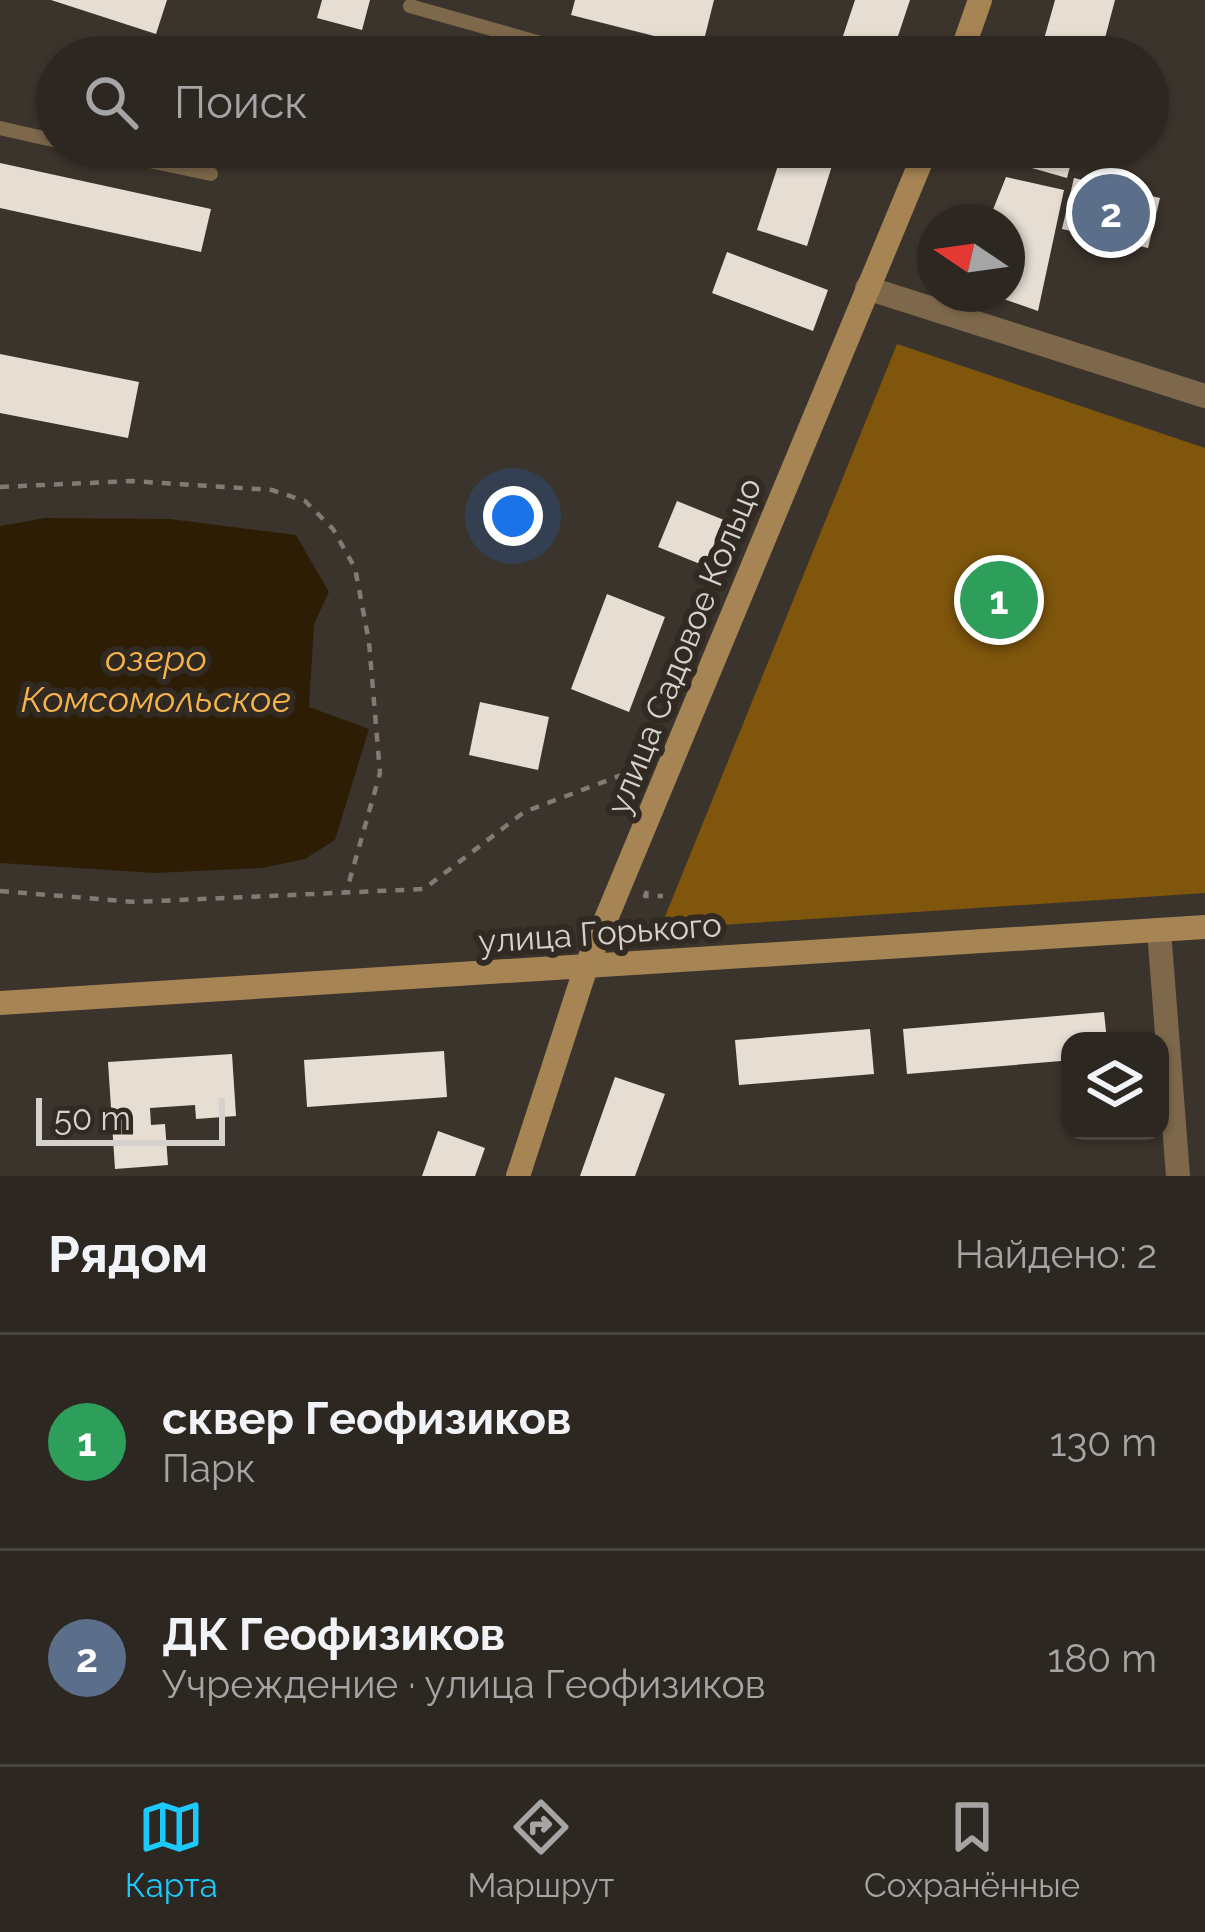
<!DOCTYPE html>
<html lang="ru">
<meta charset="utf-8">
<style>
:root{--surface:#2c2721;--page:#342f2a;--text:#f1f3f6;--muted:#a6a5a5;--line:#48443f;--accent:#1cc9fc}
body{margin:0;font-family:Raleway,sans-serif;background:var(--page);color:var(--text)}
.controls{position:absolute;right:36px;bottom:36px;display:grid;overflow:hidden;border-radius:24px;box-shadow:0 3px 9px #0004}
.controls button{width:108px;height:108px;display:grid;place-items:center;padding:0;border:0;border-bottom:3px solid var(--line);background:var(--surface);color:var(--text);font:60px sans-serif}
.compass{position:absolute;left:917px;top:204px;width:108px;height:108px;border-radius:50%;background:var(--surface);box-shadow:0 3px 9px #0004;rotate:283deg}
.scale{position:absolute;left:36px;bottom:30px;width:189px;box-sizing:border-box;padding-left:12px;border:6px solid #d5d1cc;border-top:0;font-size:33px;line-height:42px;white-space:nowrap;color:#d5d1cc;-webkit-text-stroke:9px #302a22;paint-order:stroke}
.you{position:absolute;left:513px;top:516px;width:42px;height:42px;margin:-30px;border:9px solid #fff;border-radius:50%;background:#1a73e8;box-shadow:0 0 0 18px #1a73e833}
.badge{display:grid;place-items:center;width:78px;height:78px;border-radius:50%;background:var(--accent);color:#fff;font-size:39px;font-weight:700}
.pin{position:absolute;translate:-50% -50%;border:6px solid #fff;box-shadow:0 3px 12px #0006}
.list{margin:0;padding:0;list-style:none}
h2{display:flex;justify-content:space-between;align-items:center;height:156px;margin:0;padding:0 48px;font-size:51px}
h2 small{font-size:39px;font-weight:400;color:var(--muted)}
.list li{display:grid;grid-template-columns:78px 1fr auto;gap:36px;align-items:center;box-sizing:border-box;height:216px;padding:0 48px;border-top:3px solid var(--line)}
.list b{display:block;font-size:45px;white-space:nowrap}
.list p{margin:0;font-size:39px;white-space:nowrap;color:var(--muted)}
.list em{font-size:39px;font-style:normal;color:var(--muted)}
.icon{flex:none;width:66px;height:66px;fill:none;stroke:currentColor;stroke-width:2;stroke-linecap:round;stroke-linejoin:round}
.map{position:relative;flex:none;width:1205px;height:1176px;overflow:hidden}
.search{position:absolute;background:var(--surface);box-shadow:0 3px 9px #0004;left:36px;right:36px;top:36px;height:132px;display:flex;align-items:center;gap:30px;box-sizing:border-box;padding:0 42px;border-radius:66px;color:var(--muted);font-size:45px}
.sheet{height:588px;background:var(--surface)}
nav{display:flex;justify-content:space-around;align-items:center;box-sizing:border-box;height:168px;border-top:3px solid var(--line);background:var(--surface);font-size:33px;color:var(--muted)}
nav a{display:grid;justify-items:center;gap:6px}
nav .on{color:var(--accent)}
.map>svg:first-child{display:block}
.green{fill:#7f560c}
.water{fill:#2d1d05}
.building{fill:#e6ded3}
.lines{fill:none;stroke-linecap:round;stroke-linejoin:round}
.path{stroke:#817b74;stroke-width:4.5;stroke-dasharray:9 9;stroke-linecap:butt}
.lane{stroke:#7e684b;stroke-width:14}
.street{stroke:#7e684b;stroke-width:24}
.secondary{stroke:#a68454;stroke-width:24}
.labels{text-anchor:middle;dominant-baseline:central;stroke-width:12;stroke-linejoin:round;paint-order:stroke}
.street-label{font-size:33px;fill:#d5d1cc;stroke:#302a22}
.water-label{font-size:36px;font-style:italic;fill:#f8b44a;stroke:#302a22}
</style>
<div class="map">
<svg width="1205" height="1176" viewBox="0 0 1205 1176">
<rect width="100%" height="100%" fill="#3b342c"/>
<path class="green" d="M897,344L1205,448V893L660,929Z"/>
<path class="water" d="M45,518L170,519L296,535L329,592L314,624L309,707L369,729L335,840L305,859L262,868L154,873L0,863V526Z"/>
<g class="building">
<path d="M51,0H167L156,34Z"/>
<path d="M322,0H370L362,30L317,18Z"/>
<path d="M575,0H714L702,48L571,15Z"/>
<path d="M855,0H910L891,57H836Z"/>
<path d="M1055,0H1115L1100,57H1039Z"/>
<path d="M567,147H607L603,160Z"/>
<path d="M784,147H817L836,153L807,246L757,230Z"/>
<path d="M1015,147H1075L1067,178L1011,162Z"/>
<path d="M0,163L211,209L201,252L0,208Z"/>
<path d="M1006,177L1064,190L1038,311L992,295L1007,294V222H988Z"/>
<path d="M1074,178L1160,198L1148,248L1062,229Z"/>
<path d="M727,252L828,290L813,331L712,293Z"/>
<path d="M0,354L139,382L128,438L0,413Z"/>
<path d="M677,501L724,520L705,566L658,547Z"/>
<path d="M607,594L665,617L629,712L571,689Z"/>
<path d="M480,702L549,717L538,770L469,755Z"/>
<path d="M1104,1012L1107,1041H1070V1087H1063L1061,1061L907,1074L903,1029Z"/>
<path d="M870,1029L874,1074L739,1085L735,1040Z"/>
<path d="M444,1051L447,1097L307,1107L304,1060Z"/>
<path d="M232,1054L236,1116L196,1119L195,1105L150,1108L151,1125L165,1124L168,1165L115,1169L108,1062Z"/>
<path d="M615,1077L665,1094L635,1176H580Z"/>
<path d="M438,1131L485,1148L475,1176H422Z"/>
</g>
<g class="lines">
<g class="path">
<path d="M0,487L131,481L272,490L305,501L333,529L355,568L369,642L380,773L346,893"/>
<path d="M0,891L135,902L424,889L524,812L627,773L638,775"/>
<path d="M647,891L645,896H663"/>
</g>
<g class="lane">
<path d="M410,6L590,57"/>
<path d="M0,128L57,141"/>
<path d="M83,147L211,174"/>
</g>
<g class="street">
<path d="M867,288L1205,396"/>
<path d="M1159,930L1178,1176"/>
</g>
<g class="secondary">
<path d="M960,57L980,0"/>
<path d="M0,1003L1205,927"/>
<path d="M518,1176L586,967L927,147"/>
</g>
</g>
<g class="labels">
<g class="street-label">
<text transform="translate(684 646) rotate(-68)">улица Садовое Кольцо</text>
<text transform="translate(600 933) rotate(-4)">улица Горького</text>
</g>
<g class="water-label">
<text x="156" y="658">озеро<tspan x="156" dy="41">Комсомольское</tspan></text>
</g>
</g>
</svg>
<div class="controls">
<button><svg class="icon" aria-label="layers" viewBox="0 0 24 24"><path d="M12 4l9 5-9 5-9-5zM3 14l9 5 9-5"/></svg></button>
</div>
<svg class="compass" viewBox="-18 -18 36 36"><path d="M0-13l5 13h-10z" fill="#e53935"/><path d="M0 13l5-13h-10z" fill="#a6a5a5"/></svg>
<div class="scale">50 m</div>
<div class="you"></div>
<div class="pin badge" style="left:999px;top:600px;background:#2e9e5b">1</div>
<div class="pin badge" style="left:1111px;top:213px;background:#5c6f8a">2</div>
<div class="search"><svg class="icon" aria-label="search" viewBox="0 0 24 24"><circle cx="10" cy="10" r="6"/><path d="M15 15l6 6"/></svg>Поиск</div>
</div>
<section class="sheet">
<h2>Рядом<small>Найдено: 2</small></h2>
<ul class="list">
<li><span class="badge" style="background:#2e9e5b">1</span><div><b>cквер Геофизиков</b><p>Парк</p></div><em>130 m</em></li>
<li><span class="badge" style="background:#5c6f8a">2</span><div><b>ДК Геофизиков</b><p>Учреждение · улица Геофизиков</p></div><em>180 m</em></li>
</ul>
</section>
<nav>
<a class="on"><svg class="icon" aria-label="map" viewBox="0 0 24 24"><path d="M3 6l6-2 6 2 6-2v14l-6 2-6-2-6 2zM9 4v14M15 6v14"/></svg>Карта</a>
<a><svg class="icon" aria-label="directions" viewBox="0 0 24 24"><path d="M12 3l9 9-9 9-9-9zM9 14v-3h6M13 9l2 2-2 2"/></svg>Маршрут</a>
<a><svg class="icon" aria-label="saved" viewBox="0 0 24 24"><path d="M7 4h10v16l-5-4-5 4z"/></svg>Сохранённые</a>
</nav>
